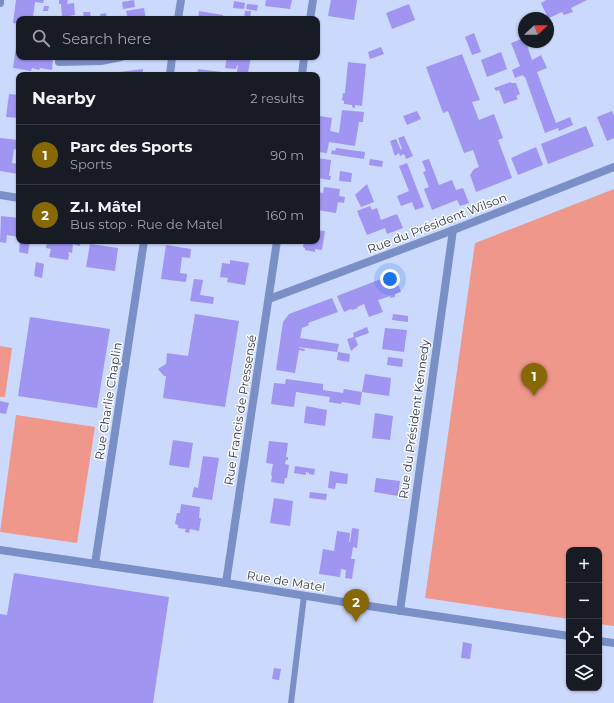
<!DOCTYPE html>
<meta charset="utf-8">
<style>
:root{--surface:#171b24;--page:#242831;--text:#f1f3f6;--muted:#9ea1a6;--line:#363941;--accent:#876804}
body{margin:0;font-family:Montserrat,sans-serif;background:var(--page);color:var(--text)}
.controls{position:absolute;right:12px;bottom:12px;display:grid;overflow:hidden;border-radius:8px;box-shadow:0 1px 3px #0004}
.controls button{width:36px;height:36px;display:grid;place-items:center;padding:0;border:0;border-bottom:1px solid var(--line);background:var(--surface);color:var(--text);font:20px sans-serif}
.compass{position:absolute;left:518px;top:12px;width:36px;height:36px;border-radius:50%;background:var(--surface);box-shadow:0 1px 3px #0004;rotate:68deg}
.you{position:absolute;left:390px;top:279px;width:14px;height:14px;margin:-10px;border:3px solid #fff;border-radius:50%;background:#1a73e8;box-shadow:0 0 0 6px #1a73e833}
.badge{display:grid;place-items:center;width:26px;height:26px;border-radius:50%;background:var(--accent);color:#fff;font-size:13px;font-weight:700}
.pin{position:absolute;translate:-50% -33px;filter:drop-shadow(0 1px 2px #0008)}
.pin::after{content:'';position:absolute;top:21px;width:14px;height:12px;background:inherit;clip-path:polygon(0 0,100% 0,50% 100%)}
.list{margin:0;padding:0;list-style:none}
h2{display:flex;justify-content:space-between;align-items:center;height:52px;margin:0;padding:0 16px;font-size:17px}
h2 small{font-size:13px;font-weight:400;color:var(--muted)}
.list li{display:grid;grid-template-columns:26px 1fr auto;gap:12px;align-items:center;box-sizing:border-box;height:60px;padding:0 16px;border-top:1px solid var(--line)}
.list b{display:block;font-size:15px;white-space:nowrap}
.list p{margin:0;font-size:13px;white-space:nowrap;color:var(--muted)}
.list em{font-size:13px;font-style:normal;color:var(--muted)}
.icon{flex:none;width:22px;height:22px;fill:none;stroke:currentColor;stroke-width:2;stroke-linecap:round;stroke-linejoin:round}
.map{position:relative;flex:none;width:614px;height:703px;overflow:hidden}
.search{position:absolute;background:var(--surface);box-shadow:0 1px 3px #0004;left:16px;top:16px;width:304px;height:44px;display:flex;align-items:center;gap:10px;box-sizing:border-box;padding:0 14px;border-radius:8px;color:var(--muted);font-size:15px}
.panel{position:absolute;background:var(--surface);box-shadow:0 1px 3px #0004;left:16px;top:72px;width:304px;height:172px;border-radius:8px}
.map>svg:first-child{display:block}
.green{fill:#ef978b}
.building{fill:#a095f0}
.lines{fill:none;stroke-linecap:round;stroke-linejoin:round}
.lane{stroke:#7a8fc6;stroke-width:6}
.street{stroke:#7a8fc6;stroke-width:8}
.labels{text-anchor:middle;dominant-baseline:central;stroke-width:3;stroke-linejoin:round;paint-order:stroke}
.street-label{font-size:12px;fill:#363c4a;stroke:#f9fbfe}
</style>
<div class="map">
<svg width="614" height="703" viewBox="0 0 614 703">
<rect width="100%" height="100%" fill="#cbd9fd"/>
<g class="green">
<path d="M614,189V626L599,624V550H569V619L425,598L475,243Z"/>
<path d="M0,346L12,348L5,397H0Z"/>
<path d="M16,415L95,427L77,543L0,532Z"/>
</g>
<g class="building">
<path d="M16,0H44L43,3L35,2L33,17L42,18V19H19V24L13,23Z"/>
<path d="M59,0H68L67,4L74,3L75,15L62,17L61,4H59Z"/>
<path d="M134,0L135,7L123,9L122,2Z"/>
<path d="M266,0H292L290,9L265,6Z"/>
<path d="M331,0H357L354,20L328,16Z"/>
<path d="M546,0H587L571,8L573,12L564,15L562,12L549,18H548L541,3Z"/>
<path d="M234,1L245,3L244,9L233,8Z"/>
<path d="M247,4L258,5L257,11L246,9Z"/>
<path d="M409,4L415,20L392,29L386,13Z"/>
<path d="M44,6H49L48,11H43Z"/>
<path d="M144,8L146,19H128L126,11Z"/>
<path d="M199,11L223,15V19H198Z"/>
<path d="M245,11H251L250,19H244Z"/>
<path d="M83,12H90L91,19H84Z"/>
<path d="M106,13L107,19H101L100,14Z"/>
<path d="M120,17V19H111V18Z"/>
<path d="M474,33L481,52L472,55L465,37Z"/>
<path d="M524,38V42H526L532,60L541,55L547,68L537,72L556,123L570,117L573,125L559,131L558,128L545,133L525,77H524L523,75L515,78L512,70L520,66L511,43Z"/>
<path d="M16,47L19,48V57H53L52,70L40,68L39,70L32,68L31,71L13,68Z"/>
<path d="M381,47L384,54L370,59L368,52Z"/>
<path d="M501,52L507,69L487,77L481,60Z"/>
<path d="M462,54L480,100L472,102L479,120L494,114L503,138L498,140L512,178L476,192L470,175L474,169L479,167L473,150L464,153L448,111L443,113L426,67Z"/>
<path d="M227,57H251L248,73L237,72L238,66L237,65L236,69L225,68Z"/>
<path d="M348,62L366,64L362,106L355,105V108L352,107V105L344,104V101L342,100L343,93H345Z"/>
<path d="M143,69V75H112L111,73Z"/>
<path d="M198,69L238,74V75H197Z"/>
<path d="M511,82V83H516L520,94L516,96L518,99L504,104L499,90L496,91L494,88Z"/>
<path d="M9,94L19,95V118L6,117Z"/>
<path d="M342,110L364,112L363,122H359L355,146L329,142L327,153L317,152V117L320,118V116L332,118L330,131L339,133Z"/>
<path d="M417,111L421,119L407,125L403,116Z"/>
<path d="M612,111L614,116V138L607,141L597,117Z"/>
<path d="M586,126L594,146L548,164L541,144Z"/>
<path d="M404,136L413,156L406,159L404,154L400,156L399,153L395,156L390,141L396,139L401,150L402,149L398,138Z"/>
<path d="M0,138L19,140V150L14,149L12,163L19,164L18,174L0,171Z"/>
<path d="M536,147L543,165L518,175L511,158Z"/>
<path d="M336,148L365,152L364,159L331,154L332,150L335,151Z"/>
<path d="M317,158L331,160L329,176H331L330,180L317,178Z"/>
<path d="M370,159L383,161L382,167L369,165Z"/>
<path d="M429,159L439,185L452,180L456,190L463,188L469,203L460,206L457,200L432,210L424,189L429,187L423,172L426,171L422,161Z"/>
<path d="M407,163L424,207L415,210L412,202L401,206L397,196L409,191L399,166Z"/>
<path d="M340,171L352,173L351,182L339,181Z"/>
<path d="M367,184L374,202L361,207L355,195Z"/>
<path d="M324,187L340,189L339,196L345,197L344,203L338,202L336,213L317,210L319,192L323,193Z"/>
<path d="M370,206L372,210L377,208L381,220L397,214L403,228L387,234L385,228L367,235L357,211Z"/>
<path d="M1,216L19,218V237L7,235L6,243L0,242Z"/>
<path d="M317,230L325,231L322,250L315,249V252L305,250V248L303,247L304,241H317Z"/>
<path d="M20,241H30L28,254L19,252Z"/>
<path d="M47,241H81L80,246L73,244L72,253L68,252L69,255L68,260L49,257L51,249L46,248Z"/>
<path d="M90,244L118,248L115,271L86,267Z"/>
<path d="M166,245L191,249L190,258L182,257L180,273L187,274L186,282L161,279Z"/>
<path d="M230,260L249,263L245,285L227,282L228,278L220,277L222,263L230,264Z"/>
<path d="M36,262L44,264L42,278L34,276Z"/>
<path d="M394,274L401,292L395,294V297L390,298V296L378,300L383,312L369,317L364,304L357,307L358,308L352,310L351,309L344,312L337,296Z"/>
<path d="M194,279L203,280L200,295L214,297L213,304L190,301Z"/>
<path d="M332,298L338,312L308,323L309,325L302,328L300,338L339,344L337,352L299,347V348L305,349L304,351L299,350L295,373L276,370L283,322L289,314Z"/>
<path d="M195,314L239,321L225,407L163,398L166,376H164L158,369L166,364L167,353L188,356Z"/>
<path d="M393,314L408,316V322L392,320Z"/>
<path d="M30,317L110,329L97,408L18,396Z"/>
<path d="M367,327L369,333L355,338L358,345L351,351L347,339L354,337L353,333Z"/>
<path d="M385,328L407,330L404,352L382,349Z"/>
<path d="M338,352L350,354L349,362L337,360Z"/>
<path d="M388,357L403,359L402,367L387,365Z"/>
<path d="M365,374L391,378L389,396L362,392Z"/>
<path d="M286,379L323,384V390L343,393L344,389L362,392L360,405L342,402L341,404L329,402L330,397L296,392L294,407L271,404L274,383L285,384Z"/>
<path d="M0,401L9,403L6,414L0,413Z"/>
<path d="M306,406L327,410L325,426L304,423Z"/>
<path d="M375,413L393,416L390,440L372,438Z"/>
<path d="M173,440L193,443L189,468L169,465Z"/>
<path d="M269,441L288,443L286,457H288V460H286L285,464L289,465L287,478H285L284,484L271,482L272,476L271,475L273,464L266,463Z"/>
<path d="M203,456L219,458L212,500L192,497L194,487L198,488Z"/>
<path d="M295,466L315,469L314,475L309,474V473L306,472V475L294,473Z"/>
<path d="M330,471L348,474L347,484L336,483L335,489L328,488Z"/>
<path d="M376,478L400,481L398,496L374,492Z"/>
<path d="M310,492L327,494L326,500L309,498Z"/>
<path d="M274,498L293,501L290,526L270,523Z"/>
<path d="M181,504L200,507L199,518H201L199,531L190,529L189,533L185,532L186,529L178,528V525L175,524L177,513H180Z"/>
<path d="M352,528L359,529L357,548L353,547L351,559H355L352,579L345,578L346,570L341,569L340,577L319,574L323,549L334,551L337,531L350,533L349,542H350Z"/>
<path d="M14,573L169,597L153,703H0V614L7,615Z"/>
<path d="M463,642L472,644L470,659L461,658Z"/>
<path d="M274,668L281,669L279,680L272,679Z"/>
</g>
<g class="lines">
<path class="lane" d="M291,703L304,596"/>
<g class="street">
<path d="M0,3V0"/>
<path d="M178,19L181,0"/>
<path d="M310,19L313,0"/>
<path d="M59,62L101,61L121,57"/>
<path d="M170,75L172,57"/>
<path d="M302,75L304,57"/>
<path d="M0,195L19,198"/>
<path d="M269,299L448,232L614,167"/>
<path d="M0,550L226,583L362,605L569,636"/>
<path d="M95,564L144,241"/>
<path d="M226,583L277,241"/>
<path d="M400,611L453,230"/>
<path d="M599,641L614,643"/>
</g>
</g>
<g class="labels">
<g class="street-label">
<text transform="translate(437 223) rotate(-21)">Rue du Président Wilson</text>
<text transform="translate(108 401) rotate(-81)">Rue Charlie Chaplin</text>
<text transform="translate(240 410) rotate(-81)">Rue Francis de Pressensé</text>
<text transform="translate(414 419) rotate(-82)">Rue du Président Kennedy</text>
<text transform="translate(286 581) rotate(9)">Rue de Matel</text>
</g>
</g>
</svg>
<div class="controls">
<button>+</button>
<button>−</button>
<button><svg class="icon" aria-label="locate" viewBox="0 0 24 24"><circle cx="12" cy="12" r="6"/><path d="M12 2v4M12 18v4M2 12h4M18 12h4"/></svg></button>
<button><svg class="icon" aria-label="layers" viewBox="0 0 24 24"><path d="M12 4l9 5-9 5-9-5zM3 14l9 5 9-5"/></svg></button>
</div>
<svg class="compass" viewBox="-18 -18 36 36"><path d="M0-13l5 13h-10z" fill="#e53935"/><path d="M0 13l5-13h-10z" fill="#9ea1a6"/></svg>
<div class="you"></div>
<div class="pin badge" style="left:534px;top:396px">1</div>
<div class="pin badge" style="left:356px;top:622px">2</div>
<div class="search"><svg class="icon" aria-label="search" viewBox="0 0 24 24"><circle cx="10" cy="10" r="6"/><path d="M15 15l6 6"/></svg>Search here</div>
<section class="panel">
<h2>Nearby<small>2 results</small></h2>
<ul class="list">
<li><span class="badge">1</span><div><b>Parc des Sports</b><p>Sports</p></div><em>90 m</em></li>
<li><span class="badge">2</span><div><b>Z.I. Mâtel</b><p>Bus stop · Rue de Matel</p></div><em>160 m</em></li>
</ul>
</section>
</div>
